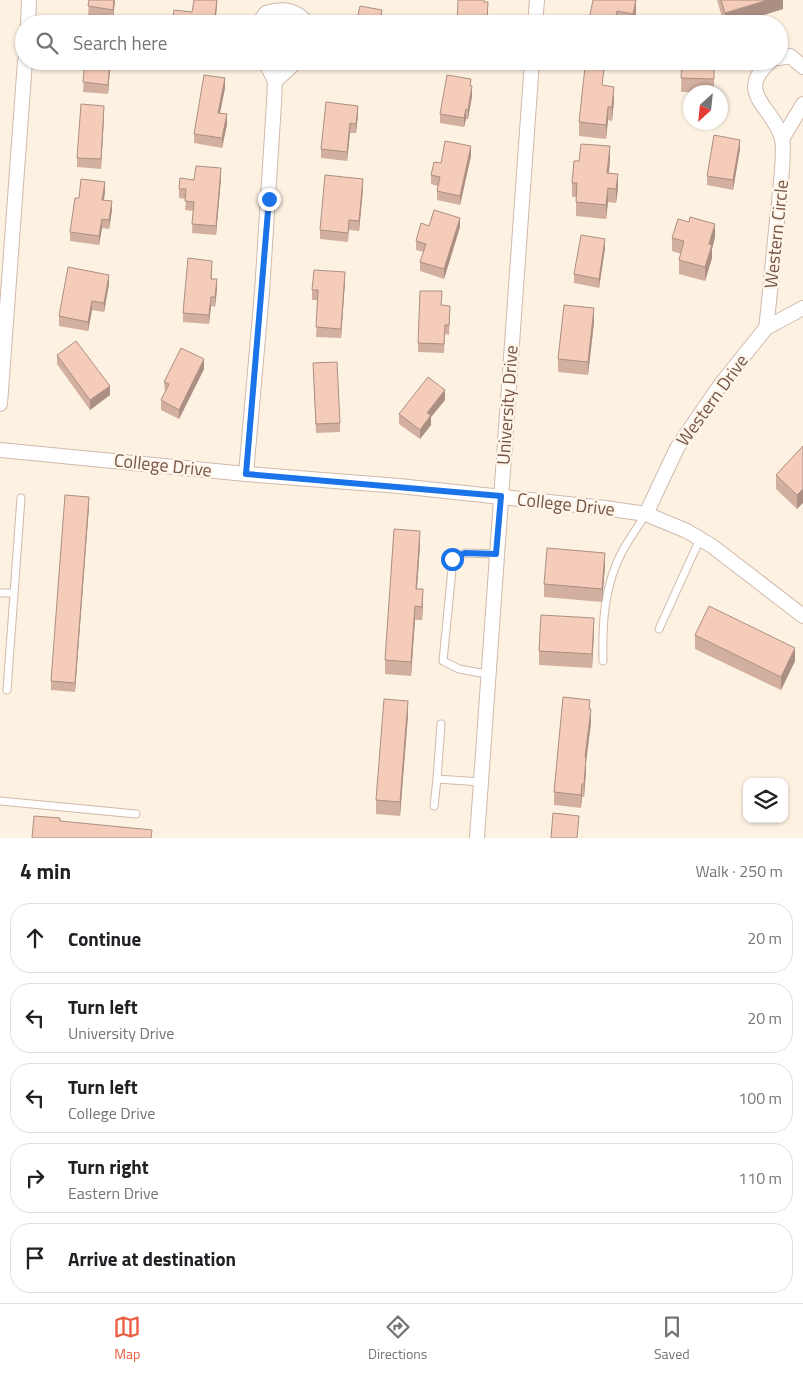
<!DOCTYPE html>
<meta charset="utf-8">
<style>
:root{--surface:#fff;--page:#f6f6f6;--text:#202124;--muted:#757577;--line:#e0e0e0;--accent:#ec5d42}
body{margin:0;font-family:"Titillium Web",sans-serif;background:var(--page);color:var(--text)}
.controls{position:absolute;right:15px;bottom:15px;display:grid;overflow:hidden;border-radius:10px;box-shadow:0 1px 4px #0004}
.controls button{width:45px;height:45px;display:grid;place-items:center;padding:0;border:0;border-bottom:1px solid var(--line);background:var(--surface);color:var(--text);font:25px sans-serif}
.compass{position:absolute;left:683px;top:85px;width:45px;height:45px;border-radius:50%;background:var(--surface);box-shadow:0 1px 4px #0004;rotate:207deg}
.stop{position:absolute;width:15px;height:15px;margin:-11px;border:4px solid #1a73e8;border-radius:50%;background:#fff}
.stop.end{background:#1a73e8;border-color:#fff;box-shadow:0 1px 5px #0008}
.list{margin:0;padding:0;list-style:none}
h2{display:flex;justify-content:space-between;align-items:center;height:65px;margin:0;padding:0 20px;font-size:21px}
h2 small{font-size:16px;font-weight:400;color:var(--muted)}
.list li{display:grid;grid-template-columns:32px 1fr auto;gap:15px;align-items:center;box-sizing:border-box;height:70px;margin:0 10px 10px;padding:0 10px;border:1px solid var(--line);border-radius:20px}
.list b{display:block;font-size:19px;white-space:nowrap}
.list p{margin:0;font-size:16px;white-space:nowrap;color:var(--muted)}
.list em{font-size:16px;font-style:normal;color:var(--muted)}
.icon{flex:none;width:28px;height:28px;fill:none;stroke:currentColor;stroke-width:2;stroke-linecap:round;stroke-linejoin:round}
.map{position:relative;flex:none;width:803px;height:838px;overflow:hidden}
.search{position:absolute;background:var(--surface);box-shadow:0 1px 4px #0004;left:15px;right:15px;top:15px;height:55px;display:flex;align-items:center;gap:12px;box-sizing:border-box;padding:0 18px;border-radius:28px;color:var(--muted);font-size:19px}
.sheet{height:465px;background:var(--surface)}
nav{display:flex;justify-content:space-around;align-items:center;box-sizing:border-box;height:70px;border-top:1px solid var(--line);background:var(--surface);font-size:14px;color:var(--muted)}
nav a{display:grid;justify-items:center;gap:2px}
nav .on{color:var(--accent)}
.map>svg:first-child{display:block}
.lines{fill:none;stroke-linecap:round;stroke-linejoin:round}
.service-casing{stroke:#d1b9ac;stroke-width:9}
.minor-casing{stroke:#d1b9ac;stroke-width:16}
.service{stroke:#fff;stroke-width:7}
.minor{stroke:#fff;stroke-width:14}
.wall{fill:#d2af9f}
.shaded-wall{fill:#ab8f82}
.building{fill:#f4ccb9;stroke:#ab8f82}
.route{stroke:#1a73e8;stroke-width:6}
.labels{text-anchor:middle;dominant-baseline:central;stroke-width:4.5;stroke-linejoin:round;paint-order:stroke}
.street-label{font-size:18px;fill:#765548;stroke:#fff5e9}
</style>
<div class="map">
<svg width="803" height="838" viewBox="0 0 803 838">
<rect width="100%" height="100%" fill="#fdf1e2"/>
<g class="lines">
<defs>
<g id="service">
<path d="M0,593H13"/>
<path d="M659,629L700,539"/>
<path d="M603,661C602,623 604,585 623,550C630,538 638,526 646,514"/>
<path d="M487,674L459,669L443,661L453,559L465,553L497,554"/>
<path d="M7,690L21,498"/>
<path d="M441,724L437,779L481,782"/>
<path d="M0,801L136,814"/>
<path d="M434,806L437,779"/>
</g>
<g id="minor">
<path d="M28,24L29,0"/>
<path d="M258,24L266,13C282,8 298,9 307,24"/>
<path d="M535,24L537,0"/>
<path d="M779,58L790,56L803,67"/>
<path d="M275,81L297,61"/>
<path d="M782,139L803,104"/>
<path d="M766,328C771,287 774,245 779,203C780,188 785,153 782,139C774,107 733,93 771,61"/>
<path d="M0,404L25,61"/>
<path d="M0,450L246,474L399,486L605,508L646,514L687,531L712,546L803,616"/>
<path d="M246,474L262,292L274,103L275,81L265,61"/>
<path d="M646,514L677,448L721,384L766,328L803,308"/>
<path d="M477,838L532,61"/>
</g>
</defs>
<use href="#service" class="service-casing"/>
<use href="#minor" class="minor-casing"/>
<use href="#service" class="service"/>
<use href="#minor" class="minor"/>
</g>
<g class="wall">
<path d="M89,0H115L113,19L88,16Z"/>
<path d="M636,0V11L634,24H588Z"/>
<path d="M717,0H783V9L735,24H724Z"/>
<path d="M485,2L488,11L487,24H457Z"/>
<path d="M85,61H128L127,69L110,68L108,94L83,92Z"/>
<path d="M682,61H714V92H681Z"/>
<path d="M604,85L614,100L612,121L608,120L606,139L579,136V122Z"/>
<path d="M471,86L472,96L468,119H466L464,127L440,123V114Z"/>
<path d="M225,88L220,113L227,124L222,148L194,143V134Z"/>
<path d="M104,115L101,169L77,167V158Z"/>
<path d="M358,115L356,133H350L347,161L321,158V149Z"/>
<path d="M740,149L733,190L707,185V176Z"/>
<path d="M471,156L460,205L437,200V191L438,186L431,184V175L441,163Z"/>
<path d="M610,160L609,173L618,188L616,203L608,202L606,219L576,216V197H572V183L579,161Z"/>
<path d="M221,178L216,235L192,233L193,211L185,210L186,199L179,198V189L194,180Z"/>
<path d="M363,189L359,231L349,230L348,242L320,239V230Z"/>
<path d="M105,192L104,200L112,210L109,229L102,228L99,245L70,241V232L79,198Z"/>
<path d="M460,227L444,279L420,271V262L424,252L416,250V241Z"/>
<path d="M715,237L712,249V258L705,281L679,274V260L681,254L672,251V238Z"/>
<path d="M605,248L599,288L574,283V274Z"/>
<path d="M212,270V279L217,289L215,307L211,306L209,324L183,322V313Z"/>
<path d="M345,281L341,338L316,337L318,300H312V290Z"/>
<path d="M109,284L104,312L92,310L88,331L59,326V316Z"/>
<path d="M441,305L450,315L449,335L445,334L444,353L418,352V343Z"/>
<path d="M594,322L588,375L558,372V359Z"/>
<path d="M57,355L110,395L90,410L57,364Z"/>
<path d="M313,363L340,423V432L316,433Z"/>
<path d="M204,369L179,419L161,410V400L165,392L164,382Z"/>
<path d="M445,400L431,417V425L420,439L399,424V414Z"/>
<path d="M803,446L797,509L776,489V475Z"/>
<path d="M89,506L75,692L51,690V681Z"/>
<path d="M420,545L417,589L423,603L422,620H415L411,676L385,674V660Z"/>
<path d="M605,566L602,602L544,597V584Z"/>
<path d="M594,632L592,668L539,665V651Z"/>
<path d="M695,635L795,661L781,690L695,649Z"/>
<path d="M590,709L591,723L586,757V771L584,797H582L581,808L554,805V792Z"/>
<path d="M408,715L400,816L376,814V800Z"/>
</g>
<g class="shaded-wall">
<path d="M114,0H115L113,19V10Z"/>
<path d="M217,0V7L215,24H214Z"/>
<path d="M636,0V11L634,24H633V14Z"/>
<path d="M768,0H783V9L735,24H725V13Z"/>
<path d="M382,10V20L381,24H379Z"/>
<path d="M617,11V24H614Z"/>
<path d="M110,61V68L108,94V85Z"/>
<path d="M225,78V88L218,122V113Z"/>
<path d="M472,86V96L468,119V110Z"/>
<path d="M614,87V100L612,121V107Z"/>
<path d="M104,106V115L101,169V159Z"/>
<path d="M358,106V115L356,133V124Z"/>
<path d="M608,107V120L606,139V125Z"/>
<path d="M466,109V119L464,127V118Z"/>
<path d="M227,114V124L222,148V138Z"/>
<path d="M350,123V133L347,161V152Z"/>
<path d="M740,140V149L733,190V180Z"/>
<path d="M471,146V156L460,205V196Z"/>
<path d="M610,146V160L607,187V173Z"/>
<path d="M221,168V178L216,235V226Z"/>
<path d="M618,174V188L616,203V189Z"/>
<path d="M363,179V189L359,231V221Z"/>
<path d="M105,182V192L102,209V200Z"/>
<path d="M608,188V202L606,219V205Z"/>
<path d="M112,201V210L109,229V220Z"/>
<path d="M460,218V227L444,279V269Z"/>
<path d="M102,219V228L99,245V236Z"/>
<path d="M715,224V237L712,249V258L705,281V267L709,244Z"/>
<path d="M605,239V248L599,288V279Z"/>
<path d="M345,272V281L341,338V329Z"/>
<path d="M109,275V284L104,312V303Z"/>
<path d="M217,279V289L215,307V297Z"/>
<path d="M211,297V306L209,324V315Z"/>
<path d="M92,301V310L88,331V322Z"/>
<path d="M594,308V322L588,375V362Z"/>
<path d="M204,359V369L179,419V410Z"/>
<path d="M110,386V395L90,410V400Z"/>
<path d="M445,390V400L431,417V425L420,439V430L427,413Z"/>
<path d="M803,489V503L797,509V495Z"/>
<path d="M89,497V506L75,692V683Z"/>
<path d="M420,531V545L416,602V589Z"/>
<path d="M605,553V566L602,602V589Z"/>
<path d="M423,589V603L422,620V607Z"/>
<path d="M415,606V620L411,676V662Z"/>
<path d="M594,618V632L592,668V654Z"/>
<path d="M795,648V661L781,690V677Z"/>
<path d="M408,701V715L400,816V802Z"/>
<path d="M591,709V723L585,771V757Z"/>
<path d="M586,757V771L584,797V784Z"/>
<path d="M582,784V797L581,808V795Z"/>
</g>
<g class="building">
<path d="M89,0H114L113,10L88,6Z"/>
<path d="M194,0H217L214,24H172L174,10L192,12Z"/>
<path d="M458,0H484V2H488L487,21L480,20L479,24H457Z"/>
<path d="M593,0H636L633,14L617,11L614,24H588Z"/>
<path d="M721,0H768L725,13Z"/>
<path d="M360,6L382,10L379,24H356Z"/>
<path d="M85,61H110L108,85L83,82Z"/>
<path d="M682,61H714V79L681,78Z"/>
<path d="M585,67L604,69L602,85L614,87L612,107H608L606,125L579,122Z"/>
<path d="M204,75L225,78L218,113L227,114L222,138L194,134Z"/>
<path d="M447,75L471,79L470,86H472L468,110L466,109L464,118L440,114Z"/>
<path d="M326,102L358,106L356,124L350,123L347,152L321,149Z"/>
<path d="M81,104L104,106L101,159L77,158Z"/>
<path d="M714,135L740,140L733,180L707,176Z"/>
<path d="M445,141L471,146L460,196L437,191L440,177L431,175L434,162L441,163Z"/>
<path d="M581,144L610,146L607,173L618,174L616,189L608,188L606,205L576,202L577,183H572L574,161H579Z"/>
<path d="M196,166L221,168L216,226L192,224L194,202L185,201L186,189H179L180,178L194,180Z"/>
<path d="M325,175L363,179L359,221L349,220L348,233L320,230Z"/>
<path d="M81,179L105,182L102,200L112,201L109,220L102,219L99,236L70,232L75,198H79Z"/>
<path d="M434,210L460,218L444,269L420,262L426,244L416,241L421,223L429,226Z"/>
<path d="M690,217L715,224L709,244L712,245L705,267L679,260L684,241L672,238L678,219L689,222Z"/>
<path d="M581,235L605,239L599,279L574,274Z"/>
<path d="M188,258L212,261L211,279H217L215,297H211L209,315L183,313Z"/>
<path d="M68,267L109,275L104,303L92,301L88,322L59,316Z"/>
<path d="M314,270L345,272L341,329L316,327L318,290H312Z"/>
<path d="M420,291H442L441,305L450,306L449,325H445L444,344L418,343Z"/>
<path d="M564,305L594,308L588,362L558,359Z"/>
<path d="M76,341L110,386L90,400L57,355Z"/>
<path d="M181,348L204,359L179,410L161,400L169,384L164,382Z"/>
<path d="M337,362L340,423L316,424L313,363Z"/>
<path d="M428,377L445,390L427,413L431,415L420,430L399,414Z"/>
<path d="M803,446V489L797,495L776,475Z"/>
<path d="M65,495L89,497L75,683L51,681Z"/>
<path d="M394,529L420,531L416,589H423L422,607L415,606L411,662L385,660Z"/>
<path d="M547,548L605,553L602,589L544,584Z"/>
<path d="M709,606L795,648L781,677L695,635Z"/>
<path d="M541,615L594,618L592,654L539,651Z"/>
<path d="M563,697L590,700L589,709H591L585,757H586L584,784H582L581,795L554,792Z"/>
<path d="M384,699L408,701L400,802L376,800Z"/>
<path d="M553,813L579,816L577,838H551Z"/>
<path d="M34,816L60,818V821L152,830L151,838H32Z"/>
</g>
<g class="lines">
<path class="route" d="M269,199L246,474L501,496L496,554L465,553L452,559"/>
</g>
<g class="labels">
<g class="street-label">
<text transform="translate(776 234) rotate(-84)">Western Circle</text>
<text transform="translate(712 400) rotate(-54)">Western Drive</text>
<text transform="translate(507 405) rotate(-86)">University Drive</text>
<text transform="translate(163 465) rotate(6)">College Drive</text>
<text transform="translate(566 504) rotate(6)">College Drive</text>
</g>
</g>
</svg>
<div class="controls">
<button><svg class="icon" aria-label="layers" viewBox="0 0 24 24"><path d="M12 4l9 5-9 5-9-5zM3 14l9 5 9-5"/></svg></button>
</div>
<svg class="compass" viewBox="-18 -18 36 36"><path d="M0-13l5 13h-10z" fill="#e53935"/><path d="M0 13l5-13h-10z" fill="#757577"/></svg>
<div class="stop" style="left:452px;top:559px"></div>
<div class="stop end" style="left:269px;top:199px"></div>
<div class="search"><svg class="icon" aria-label="search" viewBox="0 0 24 24"><circle cx="10" cy="10" r="6"/><path d="M15 15l6 6"/></svg>Search here</div>
</div>
<section class="sheet">
<h2>4 min<small>Walk · 250 m</small></h2>
<ul class="list">
<li><svg class="icon" aria-label="ahead" viewBox="0 0 24 24"><path d="M12 20V5M6 11l6-6 6 6"/></svg><div><b>Continue</b></div><em>20 m</em></li>
<li><svg class="icon" aria-label="left" viewBox="0 0 24 24"><path d="M17 20v-9H6M10 6l-5 5 5 5"/></svg><div><b>Turn left</b><p>University Drive</p></div><em>20 m</em></li>
<li><svg class="icon" aria-label="left" viewBox="0 0 24 24"><path d="M17 20v-9H6M10 6l-5 5 5 5"/></svg><div><b>Turn left</b><p>College Drive</p></div><em>100 m</em></li>
<li><svg class="icon" aria-label="right" viewBox="0 0 24 24"><path d="M7 20v-9h11M14 6l5 5-5 5"/></svg><div><b>Turn right</b><p>Eastern Drive</p></div><em>110 m</em></li>
<li><svg class="icon" aria-label="arrive" viewBox="0 0 24 24"><path d="M6 21V4h12l-3 4 3 4H6"/></svg><div><b>Arrive at destination</b></div></li>
</ul>
</section>
<nav>
<a class="on"><svg class="icon" aria-label="map" viewBox="0 0 24 24"><path d="M3 6l6-2 6 2 6-2v14l-6 2-6-2-6 2zM9 4v14M15 6v14"/></svg>Map</a>
<a><svg class="icon" aria-label="directions" viewBox="0 0 24 24"><path d="M12 3l9 9-9 9-9-9zM9 14v-3h6M13 9l2 2-2 2"/></svg>Directions</a>
<a><svg class="icon" aria-label="saved" viewBox="0 0 24 24"><path d="M7 4h10v16l-5-4-5 4z"/></svg>Saved</a>
</nav>
